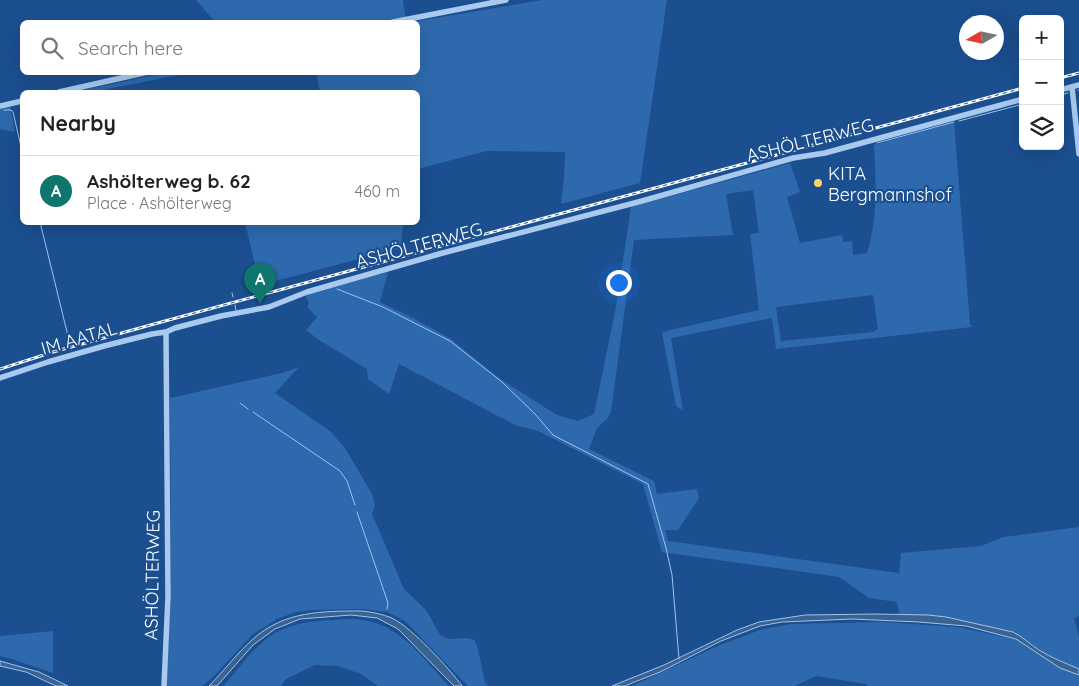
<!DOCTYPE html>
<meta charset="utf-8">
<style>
:root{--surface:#fff;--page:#f2f2f2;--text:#222;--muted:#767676;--line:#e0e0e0;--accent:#0f766e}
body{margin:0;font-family:Quicksand,sans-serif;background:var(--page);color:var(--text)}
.controls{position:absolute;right:15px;top:15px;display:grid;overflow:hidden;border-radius:8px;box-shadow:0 5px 20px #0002}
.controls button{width:45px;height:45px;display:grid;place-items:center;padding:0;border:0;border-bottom:1px solid var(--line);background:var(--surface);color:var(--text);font:25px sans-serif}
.compass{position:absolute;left:959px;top:15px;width:45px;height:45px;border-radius:50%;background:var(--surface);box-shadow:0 5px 20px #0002;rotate:261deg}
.you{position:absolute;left:618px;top:282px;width:18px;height:18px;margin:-12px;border:4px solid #fff;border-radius:50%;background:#1a73e8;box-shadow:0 0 0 8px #1a73e833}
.badge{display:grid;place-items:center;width:32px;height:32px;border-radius:50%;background:var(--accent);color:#fff;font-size:16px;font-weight:700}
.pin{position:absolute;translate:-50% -41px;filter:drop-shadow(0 1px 2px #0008)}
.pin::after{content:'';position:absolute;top:26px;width:18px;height:15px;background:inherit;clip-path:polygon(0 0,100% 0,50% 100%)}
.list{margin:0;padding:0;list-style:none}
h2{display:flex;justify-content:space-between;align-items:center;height:65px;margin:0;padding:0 20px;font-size:21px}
h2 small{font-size:16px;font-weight:400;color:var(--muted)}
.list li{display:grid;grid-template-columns:32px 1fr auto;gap:15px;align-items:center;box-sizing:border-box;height:70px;padding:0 20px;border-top:1px solid var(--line)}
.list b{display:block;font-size:19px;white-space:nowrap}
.list p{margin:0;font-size:16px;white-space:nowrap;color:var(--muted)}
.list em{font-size:16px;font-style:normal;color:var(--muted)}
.icon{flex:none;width:28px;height:28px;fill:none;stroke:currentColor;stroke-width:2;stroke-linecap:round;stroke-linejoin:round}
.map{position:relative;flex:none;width:1079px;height:686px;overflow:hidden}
.search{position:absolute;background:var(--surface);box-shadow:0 5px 20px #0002;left:20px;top:20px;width:400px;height:55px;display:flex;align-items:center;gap:12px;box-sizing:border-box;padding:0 18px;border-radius:8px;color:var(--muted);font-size:19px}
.panel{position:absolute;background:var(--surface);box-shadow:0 5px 20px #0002;left:20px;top:90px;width:400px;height:135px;border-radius:8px}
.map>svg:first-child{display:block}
.green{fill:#2e69ad;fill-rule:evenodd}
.water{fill:#3c6290;stroke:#9cc4f0}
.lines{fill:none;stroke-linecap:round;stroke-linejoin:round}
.stream{stroke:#9cc4f0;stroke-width:1}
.minor{stroke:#a9c9ee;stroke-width:5.5}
.rail-casing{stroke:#fff;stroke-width:3}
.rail{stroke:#1b4f8f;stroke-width:1;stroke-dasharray:4;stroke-linecap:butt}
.poi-dot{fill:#ffd166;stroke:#1b4f8f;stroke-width:2}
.labels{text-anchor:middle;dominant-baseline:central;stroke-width:4.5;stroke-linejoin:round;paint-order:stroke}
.street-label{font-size:18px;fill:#fff;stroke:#1b4f8f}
.poi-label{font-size:18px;fill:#fff;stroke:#1b4f8f;text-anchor:start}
</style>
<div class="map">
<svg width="1079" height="686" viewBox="0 0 1079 686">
<rect width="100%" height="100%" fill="#1b4f8f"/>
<g class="green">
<path d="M196,0H403L406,22H215Z"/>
<path d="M542,0H667L640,183L561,204L564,177L565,152L486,151L418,169V92H320L316,73L418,72V22H412Z"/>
<path d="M163,73H189L93,92H75Z"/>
<path d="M10,105L15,132L0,129V108Z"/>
<path d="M954,122L970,324L972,327L776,349L772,318L671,338L683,411L676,406L662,333L670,330L759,310L750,234L759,233L753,190L726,194L733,235L634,240L611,412L607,419L597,428L589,449L654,481L657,494L697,489L699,498L678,530H665L668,541L899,573L901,553L981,546L1004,537L1079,527V616L1074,618L1079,637V669C1064,662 1050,656 1036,648C1028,643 1022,636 1013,632L946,617L901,615L899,613L897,602L869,598L839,577L662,552L643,484L538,431L515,425L399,364L389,394L368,379L367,369L319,340L306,330L317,317L307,307L309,303L305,295L388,272L380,302L413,318L451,339L500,379L557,415L578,421L594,414L616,307L631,207L790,163L800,192L787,197L800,243L842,235L843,242L852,241L853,255L867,253C878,219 876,180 874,145ZM873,295L878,329L873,332L781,341L776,307Z"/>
<path d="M245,223H403L401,248L260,285Z"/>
<path d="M299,367L275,393L330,431L345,448L372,494L375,505L372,514L404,589L427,611L440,635L449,639L467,638L474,640L477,645L485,682L488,686H468L405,621L387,612L363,609L314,610L296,612L277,619L253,634L212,678L202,686H166L171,595L170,398L282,373Z"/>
<path d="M354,619C399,621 420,656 449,686H378L361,674L338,666L315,665L286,679L281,686H223C236,672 247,655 262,643C287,619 321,621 354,619Z"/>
<path d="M884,622L957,627L1019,640L1060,668L1079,675V686H867L866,684L816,676L795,686H632L720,645L760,630L791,624Z"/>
<path d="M53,631V673L12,659L0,656V636Z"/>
</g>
<g class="water">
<path d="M362,611C372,612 382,614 392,618C412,628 449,668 462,686H454L398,629L377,618L351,615L300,619L275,629L253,645L217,686H209C224,671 237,653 253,639C284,611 323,611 362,611Z"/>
<path d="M876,614L928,615L946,617L1013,632C1023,637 1030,644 1039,650C1052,658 1065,663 1079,669V675L1060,668L1016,639L966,626L919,622L852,619L782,622L760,626L721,641L660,672L632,683L625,686H612L664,665L737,630L759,622L805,615Z"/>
<path d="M0,661L39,672L68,686H56L26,672L0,666Z"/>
</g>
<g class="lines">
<g class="stream">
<path d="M1078,90H1079"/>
<path d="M1060,95L1068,93"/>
<path d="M4,110H11L13,112L22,151"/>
<path d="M959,121L1023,104"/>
<path d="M877,143L954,122"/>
<path d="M40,222L69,340"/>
<path d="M337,289L383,307L450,341L502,382L535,414L553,435L648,484L666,548L672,575L679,659"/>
<path d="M232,293L233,297"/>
<path d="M235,305L236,310"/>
<path d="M240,403L248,409"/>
<path d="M253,412L340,471L347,481L355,505"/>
<path d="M357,512L388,603L387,609"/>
</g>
<g class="minor">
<path d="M393,22L506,0"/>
<path d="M1072,87L1079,154"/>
<path d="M1060,90L1079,85"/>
<path d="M59,92L148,72"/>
<path d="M0,106L22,101"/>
<path d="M0,378L48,362L104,346L152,334L166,332L175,328L221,316L269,307L307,292L439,254L642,201L793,158L825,153L1023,99"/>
<path d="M164,686L168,596L166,332"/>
</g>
<defs>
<g id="rail">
<path d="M1060,78L1079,73"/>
<path d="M0,369L53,352L165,321L1023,88"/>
</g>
</defs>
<use href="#rail" class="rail-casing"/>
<use href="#rail" class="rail"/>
</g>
<circle class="poi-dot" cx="818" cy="183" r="5"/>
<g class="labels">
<g class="street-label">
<text transform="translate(810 140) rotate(-14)">ASHÖLTERWEG</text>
<text transform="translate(419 245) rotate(-15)">ASHÖLTERWEG</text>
<text transform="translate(79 338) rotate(-16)">IM AATAL</text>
<text transform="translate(152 575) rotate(-89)">ASHÖLTERWEG</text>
</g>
<g class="poi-label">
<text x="828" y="173">KITA<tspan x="828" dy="21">Bergmannshof</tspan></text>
</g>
</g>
</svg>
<div class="controls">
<button>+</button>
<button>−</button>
<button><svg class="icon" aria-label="layers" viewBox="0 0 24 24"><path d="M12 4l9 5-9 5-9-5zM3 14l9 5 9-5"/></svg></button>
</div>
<svg class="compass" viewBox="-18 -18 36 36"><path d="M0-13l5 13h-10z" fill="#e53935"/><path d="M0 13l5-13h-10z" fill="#767676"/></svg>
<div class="you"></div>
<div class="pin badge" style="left:260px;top:304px">A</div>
<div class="search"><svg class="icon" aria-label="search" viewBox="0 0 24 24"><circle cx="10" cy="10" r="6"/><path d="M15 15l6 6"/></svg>Search here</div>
<section class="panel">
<h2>Nearby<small></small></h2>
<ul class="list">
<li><span class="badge">A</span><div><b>Ashölterweg b. 62</b><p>Place · Ashölterweg</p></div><em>460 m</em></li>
</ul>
</section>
</div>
